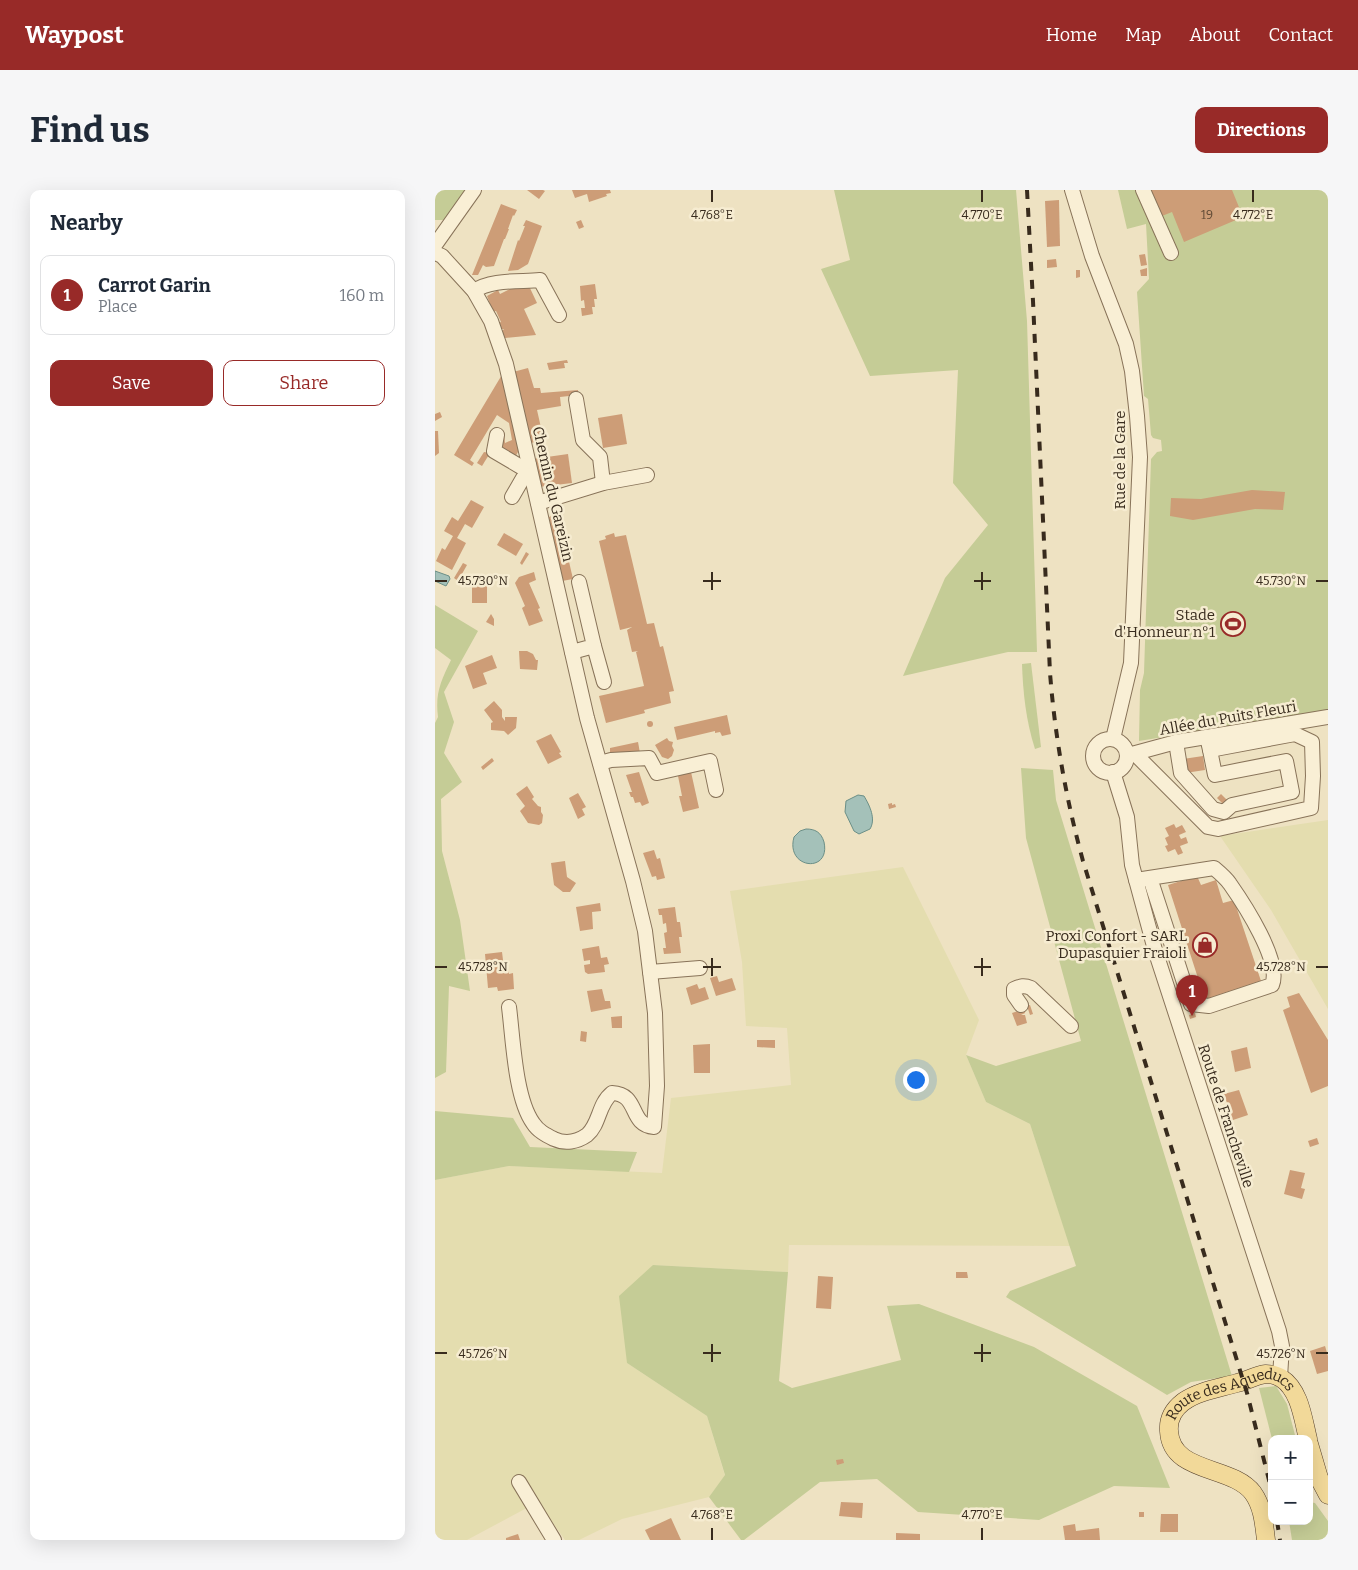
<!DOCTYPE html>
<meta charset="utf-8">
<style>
:root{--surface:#fff;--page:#f6f6f7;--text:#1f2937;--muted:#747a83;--line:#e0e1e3;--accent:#982a28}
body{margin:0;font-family:Bitter,serif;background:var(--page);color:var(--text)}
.controls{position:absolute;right:15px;bottom:15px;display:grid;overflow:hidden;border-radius:10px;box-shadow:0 5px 20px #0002}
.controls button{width:45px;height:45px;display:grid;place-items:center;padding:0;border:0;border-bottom:1px solid var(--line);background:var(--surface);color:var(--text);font:25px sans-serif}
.you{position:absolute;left:480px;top:889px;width:18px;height:18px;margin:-12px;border:4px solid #fff;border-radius:50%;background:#1a73e8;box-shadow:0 0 0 8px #1a73e833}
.badge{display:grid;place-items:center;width:32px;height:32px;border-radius:50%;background:var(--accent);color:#fff;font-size:16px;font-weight:700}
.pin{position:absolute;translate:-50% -41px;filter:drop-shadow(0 1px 2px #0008)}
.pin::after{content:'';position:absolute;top:26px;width:18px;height:15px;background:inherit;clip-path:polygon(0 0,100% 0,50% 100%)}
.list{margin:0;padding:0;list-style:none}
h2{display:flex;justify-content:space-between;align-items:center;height:65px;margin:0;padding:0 20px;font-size:21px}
h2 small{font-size:16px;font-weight:400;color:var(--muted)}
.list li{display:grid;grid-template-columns:32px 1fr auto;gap:15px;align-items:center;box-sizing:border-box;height:80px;margin:0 10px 10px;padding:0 10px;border:1px solid var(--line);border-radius:10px}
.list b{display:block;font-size:19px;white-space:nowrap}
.list p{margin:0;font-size:16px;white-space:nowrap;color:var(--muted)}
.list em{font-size:16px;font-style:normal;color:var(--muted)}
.actions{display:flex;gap:10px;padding:15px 20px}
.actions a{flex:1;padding:11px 0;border:1px solid var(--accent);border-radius:10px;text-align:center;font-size:18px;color:var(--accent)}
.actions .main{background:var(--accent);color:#fff}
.map{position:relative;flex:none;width:893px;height:1350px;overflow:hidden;border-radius:10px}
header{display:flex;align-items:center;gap:30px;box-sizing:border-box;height:70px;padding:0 25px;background:var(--accent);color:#fff}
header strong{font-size:24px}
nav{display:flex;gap:28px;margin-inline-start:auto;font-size:18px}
.intro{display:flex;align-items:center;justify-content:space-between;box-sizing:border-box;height:120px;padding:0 30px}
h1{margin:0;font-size:35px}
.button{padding:12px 22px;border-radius:10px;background:var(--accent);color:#fff;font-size:18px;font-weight:700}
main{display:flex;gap:30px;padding:0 30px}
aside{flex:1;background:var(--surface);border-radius:10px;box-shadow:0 5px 20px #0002}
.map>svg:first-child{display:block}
.farmland{fill:#e4ddaf}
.green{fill:#c5cc96}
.water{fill:#a4c1b9;stroke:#6b8f87}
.building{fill:#cd9d77}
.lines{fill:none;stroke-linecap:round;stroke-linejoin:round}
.minor-casing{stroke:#887359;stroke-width:16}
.major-casing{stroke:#56412d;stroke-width:19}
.minor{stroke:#f9efd5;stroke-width:14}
.major{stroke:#f2d999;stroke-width:18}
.rail{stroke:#382b1d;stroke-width:4;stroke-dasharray:9 9;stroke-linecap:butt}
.ticks{fill:none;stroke:#382b1d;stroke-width:2}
.labels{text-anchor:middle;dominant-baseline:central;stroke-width:5;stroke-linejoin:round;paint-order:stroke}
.number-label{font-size:12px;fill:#5d4834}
.street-label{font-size:15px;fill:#382b1d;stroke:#f6ecd1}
.poi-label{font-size:15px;fill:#382b1d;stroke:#f6ecd1;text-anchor:end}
.ticks-label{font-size:12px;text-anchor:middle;fill:#382b1d;stroke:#f6ecd1;stroke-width:5;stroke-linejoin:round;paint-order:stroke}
</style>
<header>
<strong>Waypost</strong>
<nav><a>Home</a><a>Map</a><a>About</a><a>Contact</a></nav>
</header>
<div class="intro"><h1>Find us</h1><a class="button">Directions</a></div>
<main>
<aside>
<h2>Nearby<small></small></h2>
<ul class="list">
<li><span class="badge">1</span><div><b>Carrot Garin</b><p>Place</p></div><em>160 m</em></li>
</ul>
<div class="actions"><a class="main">Save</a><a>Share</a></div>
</aside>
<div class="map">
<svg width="893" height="1350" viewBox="0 0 893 1350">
<rect width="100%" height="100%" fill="#eee2c2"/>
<g class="farmland">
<path d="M893,630V819L836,720L785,646Z"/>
<path d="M468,677L544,830L531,865L551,912L595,934L635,1056L354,1055L353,1082L218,1075L192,1173L272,1226L290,1286L274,1307L187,1329L144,1350H130L103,1312L32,1350H0V990L74,976L227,983L236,908L356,895L352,838L311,836L307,772L295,701Z"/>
</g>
<g class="green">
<path d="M0,0H30L9,30H0Z"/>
<path d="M399,0H581L592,131L602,462H573L468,486L510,388L553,335L518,293L523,180L435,186L386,79L415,70Z"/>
<path d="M683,0H893V520L704,551L705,500L709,483L716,269L722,262L727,261L726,250L718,248L716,245L713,209L709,206L702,102L714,89L711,34L692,39Z"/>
<path d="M0,415L43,441L9,502L19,532L9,563L27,592L6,609L7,661L25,730L35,801L14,796L11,882L0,888V533L3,527C0,503 6,491 16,470L0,458Z"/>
<path d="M596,473L606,557L600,559C591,531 588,503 587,474Z"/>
<path d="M586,578L618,580L621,610L797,1186L756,1192L732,1205L571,1107L575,1101L641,1076L595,934L551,912L531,865L561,876L646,851L591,648Z"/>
<path d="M0,921L78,928L95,957L202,962L194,982L74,976L0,990Z"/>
<path d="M218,1075L353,1082L344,1191L357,1198L466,1170L452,1116L484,1114L599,1157L702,1216L735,1298L679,1296L604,1330L483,1322L442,1289L385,1292L309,1350H306L274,1307L290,1285L272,1226L192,1173L184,1106Z"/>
<path d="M841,1196L852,1214L861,1249H837L824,1198Z"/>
<path d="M874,1312L880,1313L893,1331V1350H857L854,1331H874Z"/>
</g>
<g class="water">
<path d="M0,381L14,386L15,389L11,396L0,391Z"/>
<path d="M423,605L429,606C435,616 441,629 435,639L424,644L419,641L410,622L411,611Z"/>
<path d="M371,639C380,639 386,642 389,652C396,684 350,679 359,647L365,641Z"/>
</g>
<g class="building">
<path d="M92,0H108L110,1L104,9Z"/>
<path d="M137,0H175L176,3L171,4L172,6L154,12L152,4L140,8Z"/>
<path d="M716,0H797L808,27L749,52L737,22L727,26Z"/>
<path d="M624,10L625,56L612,57L610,11Z"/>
<path d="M66,14L82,20L79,26L78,25L73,39H74L70,49H69L59,76L51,77L48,75L43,85H37Z"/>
<path d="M91,30L107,36L93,74L83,80L73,81L83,50L84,51L90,36H88Z"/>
<path d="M146,30L149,37L144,39L141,32Z"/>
<path d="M710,64L712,75L706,76L704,65Z"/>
<path d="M621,69L622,77L612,78V70Z"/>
<path d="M712,78V86H706L705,80Z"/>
<path d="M641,80H645V87L641,88Z"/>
<path d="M160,94L162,109H159L160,117H157L158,124L147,126L146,118H150L149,110L146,111L145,96Z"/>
<path d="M94,96L102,113L89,119L101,145L70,148L67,141L69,139H66L63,133L66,132L61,121L58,122L52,106L63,100L65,104L77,98Z"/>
<path d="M132,170L133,173H129L130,178L114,180L112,173Z"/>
<path d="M93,178L99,198H105L106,203L143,200V205L125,207L126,216L102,220L109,251L95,253L78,182Z"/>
<path d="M68,183L88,261L83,262L79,269L63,259L66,242H69L70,253L77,250L74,233L62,225L35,270L39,273L37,276L19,265Z"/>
<path d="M5,222L7,227L0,231V224Z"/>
<path d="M187,224L192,254L168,258L163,228Z"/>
<path d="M0,241H3L4,263L0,266Z"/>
<path d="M49,262L55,263L47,276L42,273Z"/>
<path d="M133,264L137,293L104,297L98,269Z"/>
<path d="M817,300L850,302L848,320L820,319L758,330L735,326L736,308L766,309Z"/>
<path d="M36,310L49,317L37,338L30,334L22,348L31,353L17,380L1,371L7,358L10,360L18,346L9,341L17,327L23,331Z"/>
<path d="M123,324L138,389L127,391L111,328Z"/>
<path d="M69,343L88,354L81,366L62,355Z"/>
<path d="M179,343L180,347L191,345L212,434L219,433L225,457L228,456L239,501L234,502L236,513L209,520L210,523L171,533L164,506L209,496L201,462L203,461L197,462L192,440L197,437L185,440L164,351L171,349L170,346Z"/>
<path d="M91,362L94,364L87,375L85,373Z"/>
<path d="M28,373L32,375L23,391L19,388Z"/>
<path d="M99,382L101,390L94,393L105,418L103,419L108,431L94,436L87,418L90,416L80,393L84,387Z"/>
<rect x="37" y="392" width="15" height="21"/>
<path d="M56,424L59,429V436L51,432Z"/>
<path d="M84,461H92L98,464L101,470H103L102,480L85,479Z"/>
<path d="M57,465L62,478L48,483L52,494L38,499L30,476Z"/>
<path d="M59,511L67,520V527L70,531V527H82L81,538L73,545L69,541L56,540V533L58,532L49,520Z"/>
<path d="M292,525L296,544L287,546L285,542L280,543V541L242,550L239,537Z"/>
<circle cx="215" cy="534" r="3"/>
<path d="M116,544L126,562L124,563L127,567L113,574L101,551Z"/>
<path d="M232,548L234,551L238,552L237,556L239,560L237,566L233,569L227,567L220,555Z"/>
<path d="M203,552L205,563L175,567V558Z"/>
<path d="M768,566L770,580L750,583L748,569Z"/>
<path d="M57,568L59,571L48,580L46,577Z"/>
<path d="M204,582L214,613L207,616L205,612L200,613L198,607H196L194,602H197L191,585Z"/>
<path d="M256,582L264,618L248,622L244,606H247L243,586Z"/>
<path d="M92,596L99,607L97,609L103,616L106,617V622L108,625L107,633L104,635L93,633L85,621L90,616L81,604Z"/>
<path d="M143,603L151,617L147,619L150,625L143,629L134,608Z"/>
<path d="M786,604L794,612L790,616L782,608Z"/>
<path d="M457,613V615L460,614L461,617L454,619L453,614Z"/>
<path d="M739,634L741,638L747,635L751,642L744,645L746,649L751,647L753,653L745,656L748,663L743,665L740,659L733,662L730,656L733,655L730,648L734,646L730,638Z"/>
<path d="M219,660L222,669L225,668L230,688L222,690L221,686L217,687L208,663Z"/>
<path d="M130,671L132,687L141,693L135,702H128L119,695L116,673Z"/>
<path d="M762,686L766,695L781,690L788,713L799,710L827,794L771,813L733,695Z"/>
<path d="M165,713L166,721L157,722L158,739L145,741L141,717Z"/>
<path d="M240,717L242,732H245L247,747H244L246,763L229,764L228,758H231L229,743L232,742L231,733L228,734L227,725H224L223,719Z"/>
<path d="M164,756L166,768L172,767L174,774L169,775L170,782L153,784L150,782L149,775L155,774V770L149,771L147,759Z"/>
<path d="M67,762L69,778H73L74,784L78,783L79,799L63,801L62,797L53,798L50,764Z"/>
<path d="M282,786L284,792L297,788L301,800L281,806L275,788Z"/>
<path d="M262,794L264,799L270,797L274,809L256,815L251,798Z"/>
<path d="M167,799L170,811H175L176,818L156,822L152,801Z"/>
<path d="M864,803L893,850V896L876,903L848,820L855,817L852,807Z"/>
<path d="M595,815L598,824L595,825L592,816Z"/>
<path d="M589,819L590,823L586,825H590L592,833L582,836L577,823Z"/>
<path d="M760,823L761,827L755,829L754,825Z"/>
<path d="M187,826V838H177L176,827Z"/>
<path d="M146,841L152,842L151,852L145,851Z"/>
<path d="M322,850H340V858L322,857Z"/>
<path d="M275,854V883H259L258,855Z"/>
<path d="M812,857L816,878L800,882L796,861Z"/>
<path d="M804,900L813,925L795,931L792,923L795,922L789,904Z"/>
<path d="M882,948L884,954L875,957L873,951Z"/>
<path d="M855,980L870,983L866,998L870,999L867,1009L849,1004Z"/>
<path d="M521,1082H532L533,1088H521Z"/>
<path d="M383,1086L398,1087L396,1119L381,1118Z"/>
<path d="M890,1156L893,1166V1181L882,1184L875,1161Z"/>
<path d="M408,1269L409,1273L402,1275L401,1270Z"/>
<path d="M406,1312L428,1313L427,1328L404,1326Z"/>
<rect x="704" y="1322" width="5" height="5"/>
<path d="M726,1324H743V1342H725Z"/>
<path d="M236,1328L246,1350H215L210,1340Z"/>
<path d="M640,1334L641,1341L664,1338L665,1350H630L628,1336Z"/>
<path d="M461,1343L485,1344V1350H461Z"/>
<path d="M83,1344L85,1350H71V1348Z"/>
</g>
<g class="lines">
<defs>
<g id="minor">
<path d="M637,0L657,66L691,154L697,181L702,226L705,267L696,473L678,549"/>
<path d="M708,0L736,63"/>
<path d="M0,55L39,0"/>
<path d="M0,63L7,66L39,101L56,131L71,174L152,528L198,691L210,741L220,823L222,896L219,937C193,935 205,904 177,903C163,914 165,934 152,945C142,952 130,954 119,949C111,945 103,941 98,933C80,908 78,848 74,817"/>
<path d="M39,101C56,89 85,92 105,90L124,125"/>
<path d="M141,209L148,250L165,267L168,293"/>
<path d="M62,245L59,261L86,277L94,275"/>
<path d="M77,307L88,288L96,285"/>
<path d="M103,313L168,293L212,285"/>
<path d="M159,456L169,492"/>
<path d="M137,462L159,456L144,392"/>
<circle cx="675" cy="566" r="17"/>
<path d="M741,552L746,583L778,619L789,622L797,615L857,602L851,571L780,585L775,560"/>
<path d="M700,564L773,637L783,639L876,618L878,586L877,552L860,544L775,560L772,547"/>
<path d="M693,565L741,552L893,527"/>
<path d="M165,573L176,570L214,568L222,583L275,571L281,600"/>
<path d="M678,582L692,627L697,675L720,760L844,1141L847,1156L845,1187"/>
<path d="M701,690L779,678C785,683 791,688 795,694C809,714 847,772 837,795L774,816L756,814L715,688"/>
<path d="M215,782L265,778"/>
<path d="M586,815L579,805V799C586,796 589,795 596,798L636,836"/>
<path d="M84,1292L119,1350"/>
</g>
<g id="major">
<path d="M874,1254L884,1288L893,1305"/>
<path id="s1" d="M831,1350C829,1334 828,1317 818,1303C797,1275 736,1284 734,1241C733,1229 739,1219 748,1212C763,1201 785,1198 802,1193C811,1191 821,1185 831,1184C836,1184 841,1185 846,1188C865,1200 868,1229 873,1249"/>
</g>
</defs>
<use href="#minor" class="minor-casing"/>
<use href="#major" class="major-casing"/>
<use href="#minor" class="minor"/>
<use href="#major" class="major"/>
<g class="rail">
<path d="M592,0L598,111L615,483C620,547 631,609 648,671L812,1203L837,1302"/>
<path d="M842,1331L845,1350"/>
</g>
</g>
<path class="ticks" d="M277,0V12M547,0V12M818,0V12M277,382V400M547,382V400M0,391H12M268,391H286M539,391H556M881,391H893M277,768V786M547,768V786M0,777H12M268,777H286M539,777H556M881,777H893M277,1154V1172M547,1154V1172M0,1163H12M268,1163H286M539,1163H556M881,1163H893M277,1338V1350M547,1338V1350"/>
<defs>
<symbol id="stadium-ring" viewBox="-11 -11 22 22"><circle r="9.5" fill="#f6ecd1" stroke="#982a28" stroke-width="1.5"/><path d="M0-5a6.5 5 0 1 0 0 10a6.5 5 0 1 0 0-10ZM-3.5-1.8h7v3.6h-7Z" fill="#982a28"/></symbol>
<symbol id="shop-ring" viewBox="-11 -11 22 22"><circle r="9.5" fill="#f6ecd1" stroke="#982a28" stroke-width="1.5"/><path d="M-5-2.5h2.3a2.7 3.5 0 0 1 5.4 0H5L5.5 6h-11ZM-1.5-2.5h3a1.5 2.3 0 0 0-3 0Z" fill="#982a28"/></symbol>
</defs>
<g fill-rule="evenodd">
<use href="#stadium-ring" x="784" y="420" width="28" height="28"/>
<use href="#shop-ring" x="756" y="741" width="28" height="28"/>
</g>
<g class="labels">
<g class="number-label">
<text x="772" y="25">19</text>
</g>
<g class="street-label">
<text transform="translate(685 270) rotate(-90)">Rue de la Gare</text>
<text transform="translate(118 304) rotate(77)">Chemin du Gareizin</text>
<text transform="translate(793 528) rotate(-10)">Allée du Puits Fleuri</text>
<text transform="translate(791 926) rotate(72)">Route de Francheville</text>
<text stroke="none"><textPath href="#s1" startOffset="242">Route des Aqueducs</textPath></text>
</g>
<g class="poi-label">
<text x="780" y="425">Stade<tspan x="780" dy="17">d'Honneur n°1</tspan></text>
<text x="752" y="746">Proxi Confort - SARL<tspan x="752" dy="17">Dupasquier Fraioli</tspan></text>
</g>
</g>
<g class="ticks-label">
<text x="277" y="29">4.768°E</text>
<text x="547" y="29">4.770°E</text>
<text x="818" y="29">4.772°E</text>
<text x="48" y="395">45.730°N</text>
<text x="846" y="395">45.730°N</text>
<text x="48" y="781">45.728°N</text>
<text x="846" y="781">45.728°N</text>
<text x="48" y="1168">45.726°N</text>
<text x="846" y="1168">45.726°N</text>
<text x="277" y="1329">4.768°E</text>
<text x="547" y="1329">4.770°E</text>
</g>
</svg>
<div class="controls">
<button>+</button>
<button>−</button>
</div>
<div class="you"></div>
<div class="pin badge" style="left:757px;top:826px">1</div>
</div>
</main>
